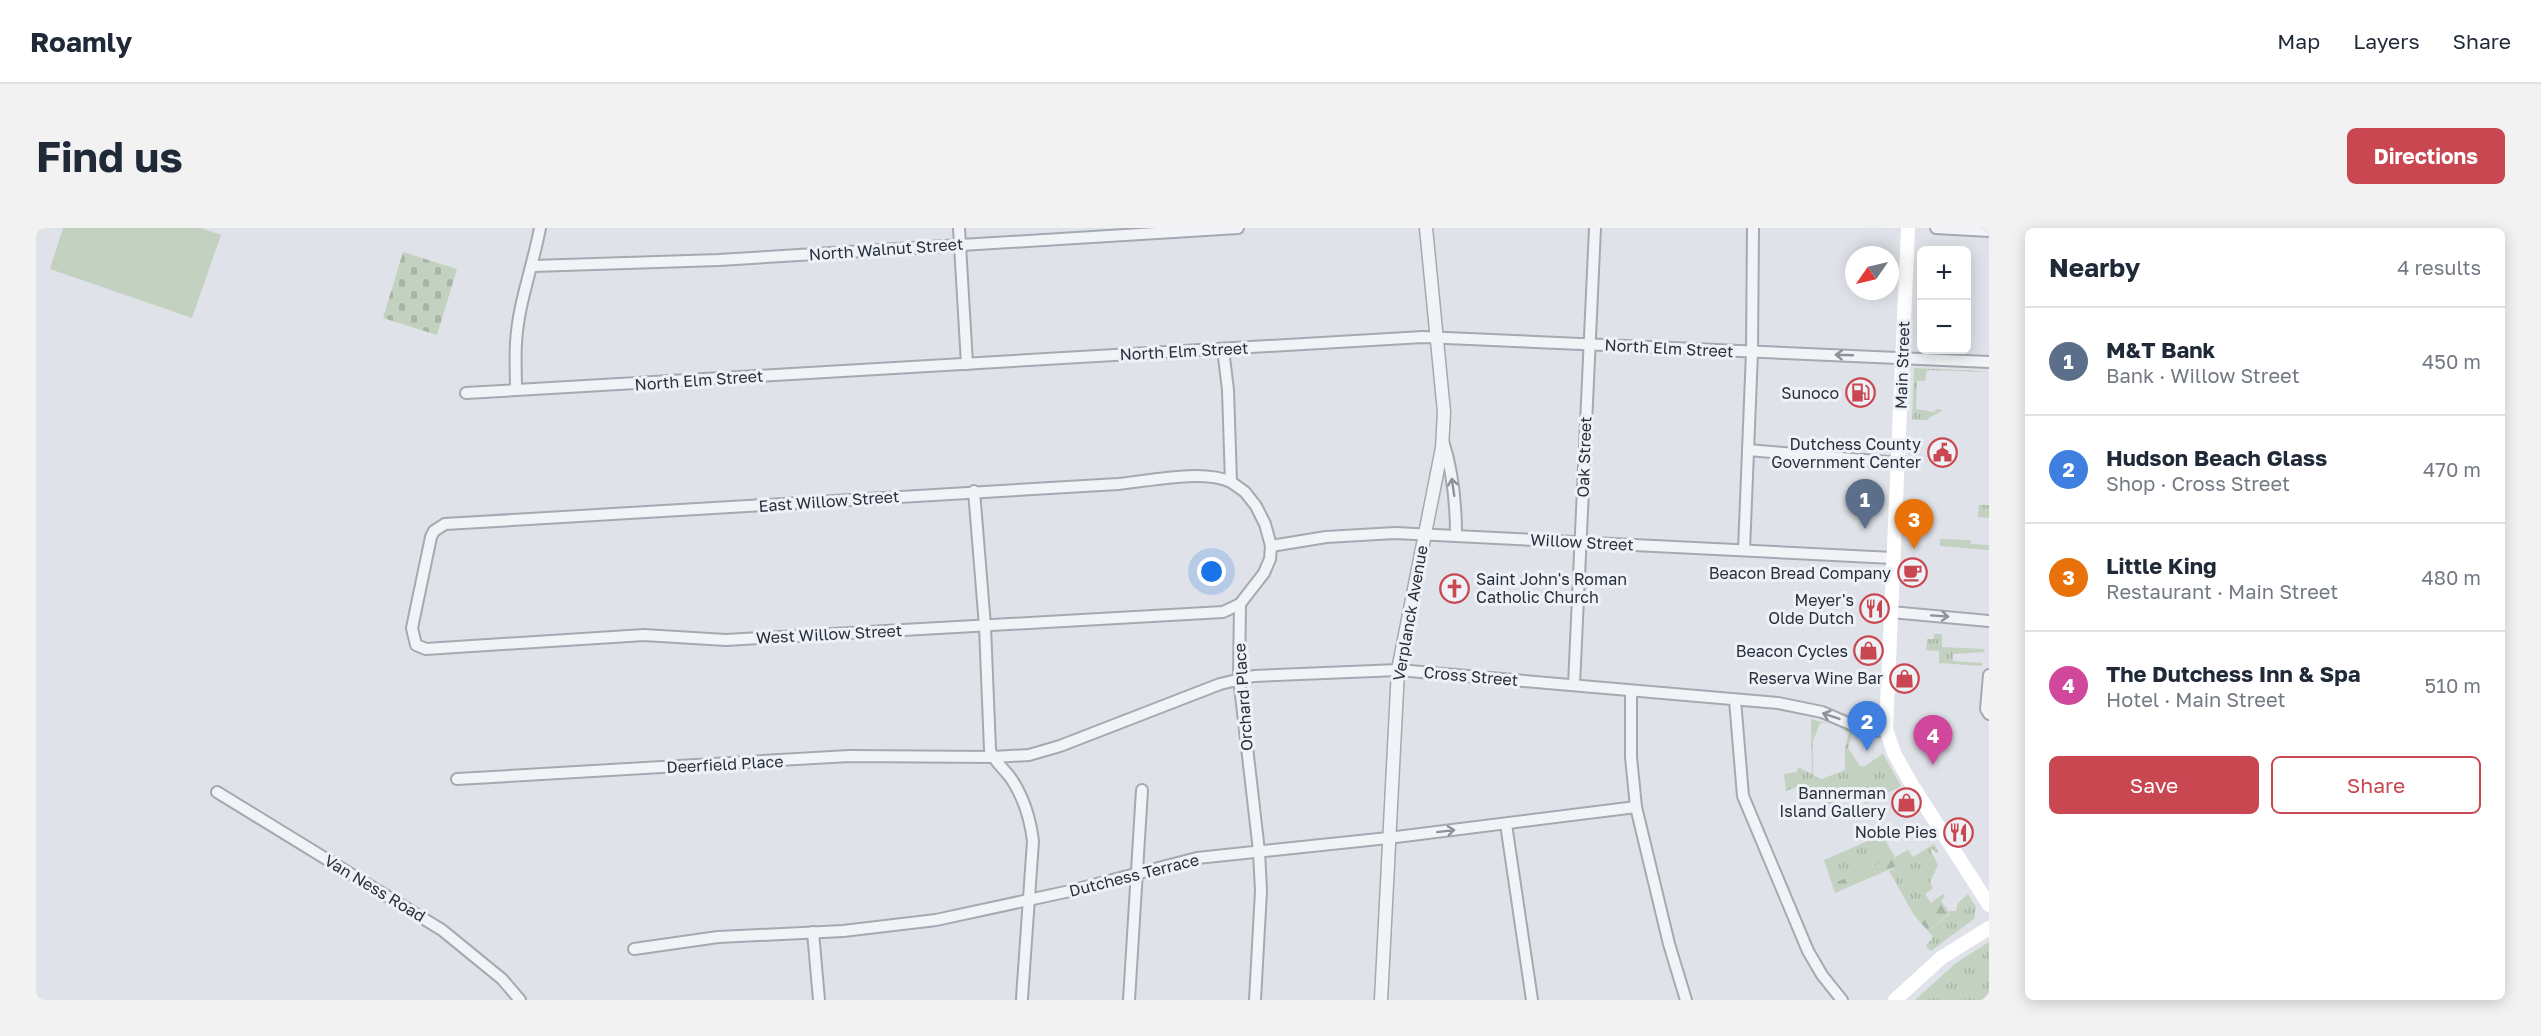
<!DOCTYPE html>
<meta charset="utf-8">
<style>
:root{--surface:#fff;--page:#f2f2f3;--text:#1f2937;--muted:#747a83;--line:#e0e1e3;--accent:#c94751}
body{margin:0;font-family:"Golos Text",sans-serif;background:var(--page);color:var(--text)}
.controls{position:absolute;right:18px;top:18px;display:grid;overflow:hidden;border-radius:9px;box-shadow:0 3px 15px #0003}
.controls button{width:54px;height:54px;display:grid;place-items:center;padding:0;border:0;border-bottom:2px solid var(--line);background:var(--surface);color:var(--text);font:30px sans-serif}
.compass{position:absolute;left:1809px;top:18px;width:54px;height:54px;border-radius:50%;background:var(--surface);box-shadow:0 3px 15px #0003;rotate:236deg}
.you{position:absolute;left:1176px;top:344px;width:21px;height:21px;margin:-15px;border:4px solid #fff;border-radius:50%;background:#1a73e8;box-shadow:0 0 0 9px #1a73e833}
.badge{display:grid;place-items:center;width:39px;height:39px;border-radius:50%;background:var(--accent);color:#fff;font-size:20px;font-weight:700}
.pin{position:absolute;translate:-50% -50px;filter:drop-shadow(0 2px 3px #0008)}
.pin::after{content:'';position:absolute;top:32px;width:21px;height:18px;background:inherit;clip-path:polygon(0 0,100% 0,50% 100%)}
.list{margin:0;padding:0;list-style:none}
h2{display:flex;justify-content:space-between;align-items:center;height:78px;margin:0;padding:0 24px;font-size:26px}
h2 small{font-size:20px;font-weight:400;color:var(--muted)}
.list li{display:grid;grid-template-columns:39px 1fr auto;gap:18px;align-items:center;box-sizing:border-box;height:108px;padding:0 24px;border-top:2px solid var(--line)}
.list b{display:block;font-size:22px;white-space:nowrap}
.list p{margin:0;font-size:20px;white-space:nowrap;color:var(--muted)}
.list em{font-size:20px;font-style:normal;color:var(--muted)}
.actions{display:flex;gap:12px;padding:18px 24px}
.actions a{flex:1;padding:14px 0;border:2px solid var(--accent);border-radius:9px;text-align:center;font-size:21px;color:var(--accent)}
.actions .main{background:var(--accent);color:#fff}
.map{position:relative;flex:none;width:1953px;height:772px;overflow:hidden;border-radius:9px}
header{display:flex;align-items:center;gap:36px;box-sizing:border-box;height:84px;padding:0 30px;background:var(--surface);border-bottom:2px solid var(--line)}
header strong{font-size:28px}
nav{display:flex;gap:33px;margin-inline-start:auto;font-size:21px}
.intro{display:flex;align-items:center;justify-content:space-between;box-sizing:border-box;height:144px;padding:0 36px}
h1{margin:0;font-size:42px}
.button{padding:15px 27px;border-radius:9px;background:var(--accent);color:#fff;font-size:21px;font-weight:700}
main{display:flex;gap:36px;padding:0 36px}
aside{flex:1;background:var(--surface);border-radius:9px;box-shadow:0 3px 15px #0003}
.map>svg:first-child{display:block}
.grass{fill:url(#grass-tufts)}
.forest{fill:url(#forest-firs)}
.cemetery{fill:url(#cemetery-stones)}
.pitch{fill:#c3d1c0}
.lines{fill:none;stroke-linecap:round;stroke-linejoin:round}
.minor-casing{stroke:#a4a9b2;stroke-width:14}
.tertiary-casing{stroke:#a4a9b2;stroke-width:15}
.minor{stroke:#f1f3f6;stroke-width:10}
.tertiary{stroke:#f1f3f6;stroke-width:12}
.secondary{stroke:#fff;stroke-width:14}
.oneway{stroke:#8c919a}
.labels{text-anchor:middle;dominant-baseline:central;stroke-width:6;stroke-linejoin:round;paint-order:stroke}
.street-label{font-size:16px;fill:#282f3e;stroke:#eef1f5}
.poi-label{font-size:16px;fill:#282f3e;stroke:#eef1f5;text-anchor:end}
</style>
<header>
<strong>Roamly</strong>
<nav><a>Map</a><a>Layers</a><a>Share</a></nav>
</header>
<div class="intro"><h1>Find us</h1><a class="button">Directions</a></div>
<main>
<div class="map">
<svg width="1953" height="772" viewBox="0 0 1953 772">
<defs>
<pattern id="grass-tufts" width="24" height="20" patternUnits="userSpaceOnUse" patternTransform="scale(1.5)"><rect width="24" height="20" fill="#c3d1c0"/><path d="M3 7l-1-3M5 7V3M7 7l1-3M15 17l-1-3M17 17v-4M19 17l1-3" fill="none" stroke="#a8b4a6"/></pattern>
<pattern id="forest-firs" width="22" height="20" patternUnits="userSpaceOnUse" patternTransform="scale(1.5)"><rect width="22" height="20" fill="#c3d1c0"/><path d="M5 1l3.5 6h-7zM16 11l3.5 6h-7z" fill="#a8b4a6"/></pattern>
<pattern id="cemetery-stones" width="16" height="16" patternUnits="userSpaceOnUse" patternTransform="scale(1.5)"><rect width="16" height="16" fill="#c3d1c0"/><path d="M2 7V4a2 2 0 0 1 4 0v3zM10 15v-3a2 2 0 0 1 4 0v3z" fill="#a8b4a6"/></pattern>
</defs>
<rect width="100%" height="100%" fill="#dfe2e8"/>
<g class="grass">
<path d="M1878,140L1946,143L1953,144L1891,142L1889,153H1881L1880,181L1898,184L1900,181L1907,182L1890,192H1876Z"/>
<path d="M1943,277H1953V322L1904,318V311L1934,312L1935,316L1953,317V290L1942,289Z"/>
<path d="M1898,406H1906V419L1948,421L1949,424L1917,426V433L1946,435V438L1903,435V423L1890,422L1891,411H1898Z"/>
<path d="M1775,491L1793,496L1784,495L1777,513V547L1786,551L1809,542V519L1813,505L1804,500L1817,504L1812,520L1823,537L1827,539L1847,526L1865,558L1829,576L1824,563L1788,578L1782,561L1773,563L1770,556L1750,563L1748,546L1761,544L1762,539L1776,546Z"/>
<path d="M1841,609L1844,614L1849,612L1859,629L1872,622L1877,629L1898,616L1902,623L1900,625L1897,621L1895,623L1902,637L1894,654L1897,660L1889,666L1895,675L1878,687L1853,643L1863,637L1859,629L1796,656L1788,632Z"/>
<path d="M1932,666L1940,679L1938,691L1895,723L1890,718L1897,709L1892,703L1914,686L1913,683H1920L1922,675Z"/>
<path d="M1953,714V764L1946,772H1879L1920,735Z"/>
</g>
<g class="forest">
<path d="M1859,629L1863,637L1799,665L1796,656Z"/>
<path d="M1907,666L1909,669L1905,673L1914,685L1892,703L1878,687Z"/>
</g>
<path class="cemetery" d="M367,24L421,41L401,107L347,90Z"/>
<path class="pitch" d="M27,0H165L185,7L156,90L14,41Z"/>
<g class="lines">
<defs>
<g id="minor">
<path d="M923,0L931,136"/>
<path d="M1900,0L1953,3"/>
<path d="M497,38L683,32L1202,0"/>
<path d="M1187,121L1192,162L1195,254L1209,264L1220,278L1229,296L1235,318L1234,331L1228,345L1204,376L1203,450L1223,623L1225,663L1219,772"/>
<path d="M480,162C480,147 479,131 480,115C482,76 497,38 504,0"/>
<path d="M430,165L1387,109L1953,134"/>
<path d="M1407,213C1417,244 1420,275 1420,307"/>
<path d="M1712,222L1862,235"/>
<path d="M1195,254C1166,241 1113,253 1082,256L409,296L398,303L395,309L376,400L380,417L390,421L608,407L690,412L1187,384L1204,376"/>
<path d="M938,263L949,398L954,522C958,533 967,540 974,549C988,569 994,589 997,613L986,770"/>
<path d="M1235,318L1290,309L1359,305L1857,330"/>
<path d="M1708,322L1716,124L1717,0"/>
<path d="M1855,384L1953,393"/>
<path d="M1953,447L1950,481L1953,486"/>
<path d="M1538,457L1559,0"/>
<path d="M1595,463V529L1600,579L1633,716L1650,772"/>
<path d="M1699,472L1707,568L1772,723L1786,747L1806,772"/>
<path d="M421,551L813,528L957,529L993,527L1024,518L1184,456L1218,448L1362,442L1742,475L1786,484L1833,504L1850,501"/>
<path d="M181,564L406,702L466,751L484,772"/>
<path d="M1470,596L1496,772"/>
<path d="M777,704L783,772"/>
<path d="M598,721L682,709L807,703L900,692L1034,663L1161,630L1352,610L1600,579"/>
<path d="M1093,772L1106,562"/>
</g>
<path id="tertiary" d="M1345,772L1362,442L1406,220L1408,184L1390,0"/>
</defs>
<use href="#minor" class="minor-casing"/>
<use href="#tertiary" class="tertiary-casing"/>
<use href="#minor" class="minor"/>
<use href="#tertiary" class="tertiary"/>
<g class="secondary">
<path d="M1872,0L1850,501L1858,525L1876,557L1953,677"/>
<path d="M1859,772L1905,730L1953,700"/>
</g>
</g>
<defs><path id="oneway-shaft" d="M-6 0H5M1.5-3L5.5 0L1.5 3" fill="none" stroke-width="1.6" stroke-linecap="round" stroke-linejoin="round" transform="scale(1.5)"/></defs>
<g class="oneway">
<use href="#oneway-shaft" transform="translate(1808 127) rotate(-178)"/>
<use href="#oneway-shaft" transform="translate(1417 259) rotate(-98)"/>
<use href="#oneway-shaft" transform="translate(1904 388) rotate(4)"/>
<use href="#oneway-shaft" transform="translate(1795 488) rotate(-161)"/>
<use href="#oneway-shaft" transform="translate(1410 603) rotate(-7)"/>
</g>
<defs>
<symbol id="fuel-ring" viewBox="-11 -11 22 22"><circle r="9.5" fill="#eef1f5" stroke="#c94751" stroke-width="1.5"/><path d="M-5.5-6h7V0h2V4h1.3V-2.5L3-4.5l.8-.8L6-3V5H2.5V1h-1V6h-7ZM-4.2-4.7v3.2H.2V-4.7Z" fill="#c94751"/></symbol>
<symbol id="civic-ring" viewBox="-11 -11 22 22"><circle r="9.5" fill="#eef1f5" stroke="#c94751" stroke-width="1.5"/><path d="M-.6-6.5H3V-4.5H.6V-3L4-1V1h2V6H-6V1h2V-1L-.6-3ZM-1.2 2.5V6h2.4V2.5Z" fill="#c94751"/></symbol>
<symbol id="cafe-ring" viewBox="-11 -11 22 22"><circle r="9.5" fill="#eef1f5" stroke="#c94751" stroke-width="1.5"/><path d="M-5.5-4.5H6V0H3Q3 3.5 0 3.5H-2.5Q-5.5 3.5-5.5 0ZM3-3.2v2h1.7v-2ZM-6 4.5H4V6H-6Z" fill="#c94751"/></symbol>
<symbol id="church-ring" viewBox="-11 -11 22 22"><circle r="9.5" fill="#eef1f5" stroke="#c94751" stroke-width="1.5"/><path d="M-1.2-6h2.4v3.5h3.3v2.4h-3.3V6h-2.4V-.1h-3.3v-2.4h3.3Z" fill="#c94751"/></symbol>
<symbol id="restaurant-ring" viewBox="-11 -11 22 22"><circle r="9.5" fill="#eef1f5" stroke="#c94751" stroke-width="1.5"/><path d="M-5-6h1v4h1v-4h1v4h1v-4h1v5L-1.5 .5V6h-2V.5L-5-1ZM5-6V6H3V1.5H1.5Q1.5-4 5-6Z" fill="#c94751"/></symbol>
<symbol id="shop-ring" viewBox="-11 -11 22 22"><circle r="9.5" fill="#eef1f5" stroke="#c94751" stroke-width="1.5"/><path d="M-5-2.5h2.3a2.7 3.5 0 0 1 5.4 0H5L5.5 6h-11ZM-1.5-2.5h3a1.5 2.3 0 0 0-3 0Z" fill="#c94751"/></symbol>
</defs>
<g fill-rule="evenodd">
<use href="#fuel-ring" x="1808" y="148" width="33" height="33"/>
<use href="#civic-ring" x="1890" y="208" width="33" height="33"/>
<use href="#cafe-ring" x="1860" y="328" width="33" height="33"/>
<use href="#church-ring" x="1402" y="344" width="33" height="33"/>
<use href="#restaurant-ring" x="1822" y="364" width="33" height="33"/>
<use href="#shop-ring" x="1816" y="406" width="33" height="33"/>
<use href="#shop-ring" x="1852" y="434" width="33" height="33"/>
<use href="#shop-ring" x="1854" y="558" width="33" height="33"/>
<use href="#restaurant-ring" x="1906" y="588" width="33" height="33"/>
</g>
<g class="labels">
<g class="street-label">
<text transform="translate(850 21) rotate(-4)">North Walnut Street</text>
<text transform="translate(1633 120) rotate(3)">North Elm Street</text>
<text transform="translate(1148 123) rotate(-3)">North Elm Street</text>
<text transform="translate(1866 137) rotate(-88)">Main Street</text>
<text transform="translate(663 152) rotate(-4)">North Elm Street</text>
<text transform="translate(1548 229) rotate(-88)">Oak Street</text>
<text transform="translate(793 273) rotate(-4)">East Willow Street</text>
<text transform="translate(1546 314) rotate(3)">Willow Street</text>
<text transform="translate(1374 385) rotate(-80)">Verplanck Avenue</text>
<text transform="translate(793 406) rotate(-3)">West Willow Street</text>
<text transform="translate(1435 448) rotate(5)">Cross Street</text>
<text transform="translate(1207 469) rotate(-94)">Orchard Place</text>
<text transform="translate(689 536) rotate(-3)">Deerfield Place</text>
<text transform="translate(1098 647) rotate(-14)">Dutchess Terrace</text>
<text transform="translate(339 660) rotate(31)">Van Ness Road</text>
</g>
<g class="poi-label">
<text x="1803" y="165">Sunoco</text>
<text x="1885" y="216">Dutchess County<tspan x="1885" dy="18">Government Center</tspan></text>
<text x="1855" y="345">Beacon Bread Company</text>
<text x="1440" y="351" text-anchor="start">Saint John's Roman<tspan x="1440" dy="18">Catholic Church</tspan></text>
<text x="1818" y="372">Meyer's<tspan x="1818" dy="18">Olde Dutch</tspan></text>
<text x="1812" y="423">Beacon Cycles</text>
<text x="1847" y="450">Reserva Wine Bar</text>
<text x="1850" y="565">Bannerman<tspan x="1850" dy="18">Island Gallery</tspan></text>
<text x="1901" y="604">Noble Pies</text>
</g>
</g>
</svg>
<div class="controls">
<button>+</button>
<button>−</button>
</div>
<svg class="compass" viewBox="-18 -18 36 36"><path d="M0-13l5 13h-10z" fill="#e53935"/><path d="M0 13l5-13h-10z" fill="#747a83"/></svg>
<div class="you"></div>
<div class="pin badge" style="left:1829px;top:301px;background:#5c6f8a">1</div>
<div class="pin badge" style="left:1831px;top:523px;background:#3f7fe0">2</div>
<div class="pin badge" style="left:1878px;top:321px;background:#e8710a">3</div>
<div class="pin badge" style="left:1897px;top:537px;background:#d1479c">4</div>
</div>
<aside>
<h2>Nearby<small>4 results</small></h2>
<ul class="list">
<li><span class="badge" style="background:#5c6f8a">1</span><div><b>M&amp;T Bank</b><p>Bank · Willow Street</p></div><em>450 m</em></li>
<li><span class="badge" style="background:#3f7fe0">2</span><div><b>Hudson Beach Glass</b><p>Shop · Cross Street</p></div><em>470 m</em></li>
<li><span class="badge" style="background:#e8710a">3</span><div><b>Little King</b><p>Restaurant · Main Street</p></div><em>480 m</em></li>
<li><span class="badge" style="background:#d1479c">4</span><div><b>The Dutchess Inn &amp; Spa</b><p>Hotel · Main Street</p></div><em>510 m</em></li>
</ul>
<div class="actions"><a class="main">Save</a><a>Share</a></div>
</aside>
</main>
